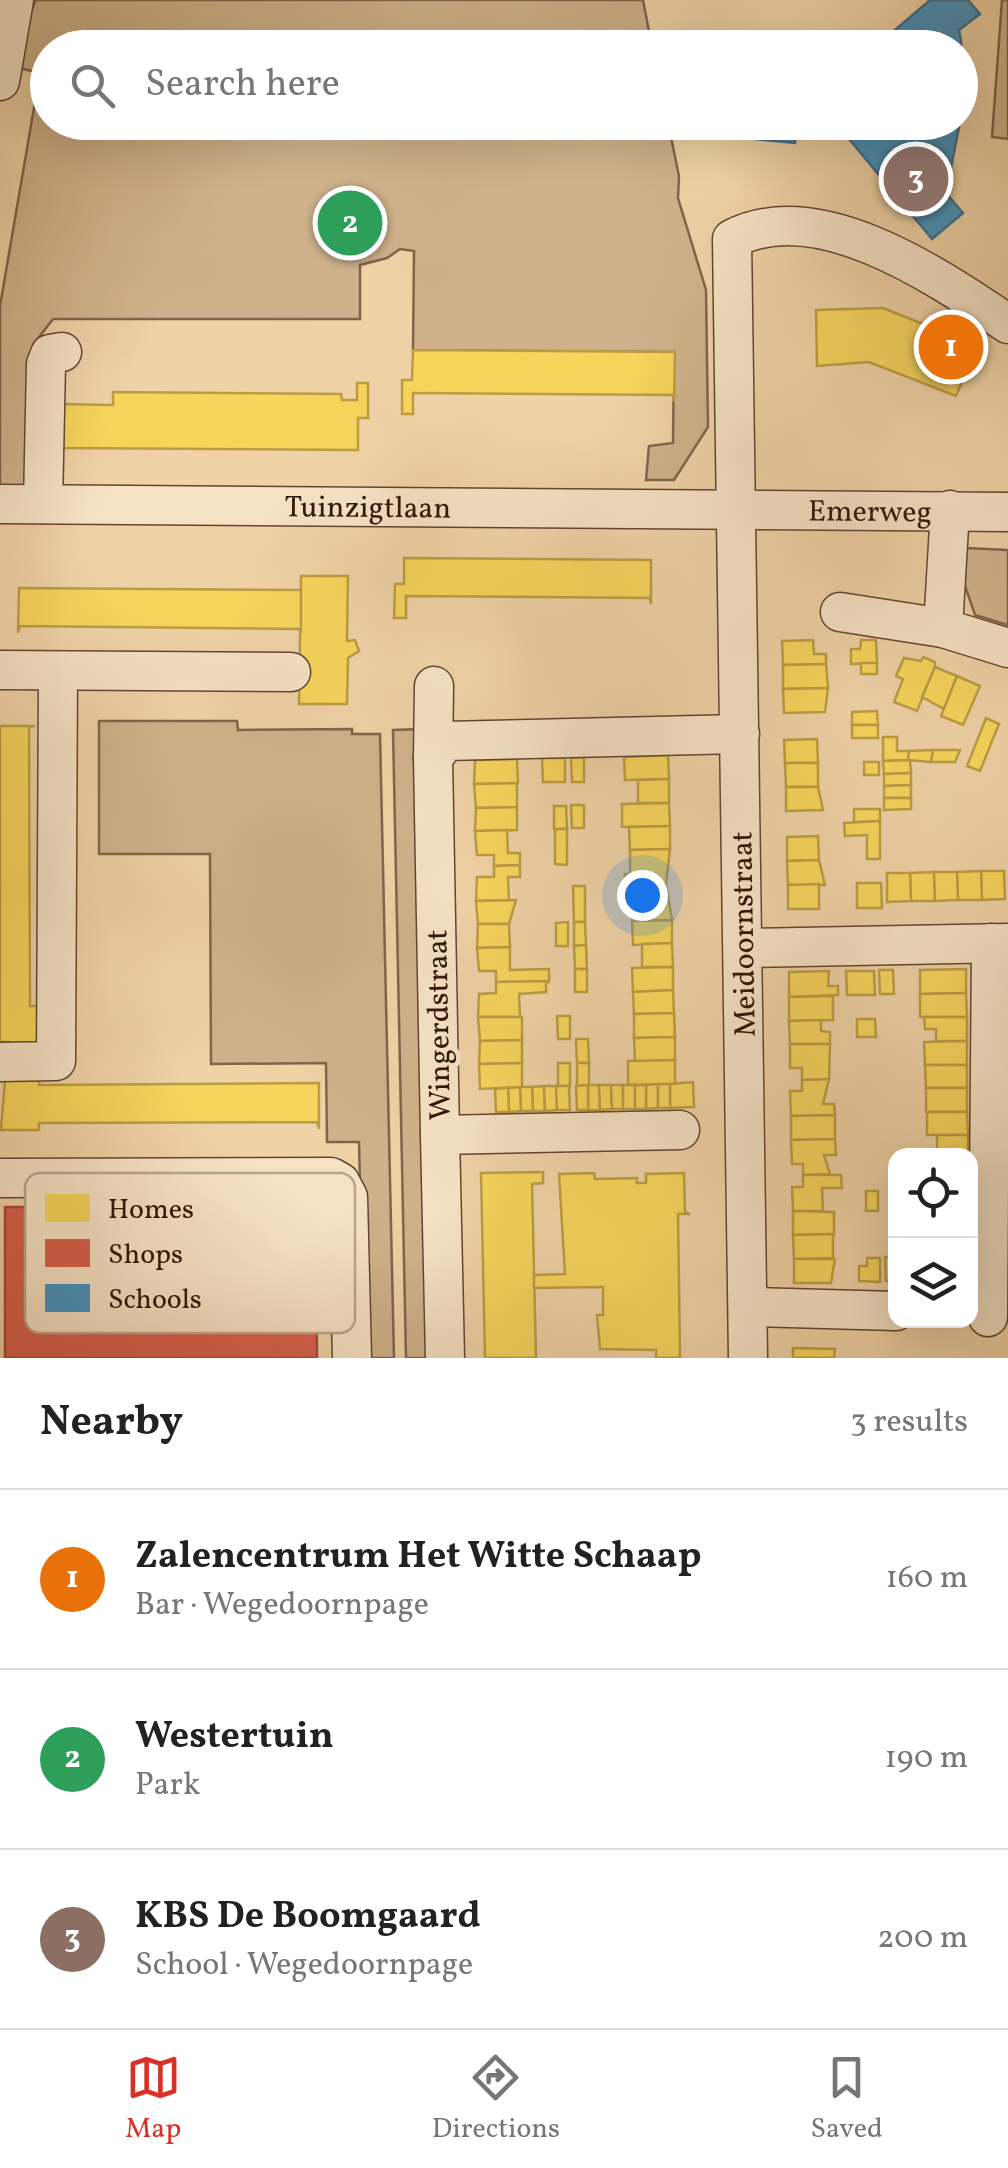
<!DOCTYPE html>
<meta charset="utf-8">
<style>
:root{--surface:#fff;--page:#f6f6f6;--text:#222;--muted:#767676;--line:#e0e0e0;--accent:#d93025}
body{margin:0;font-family:Vollkorn,serif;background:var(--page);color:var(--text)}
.controls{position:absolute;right:30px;bottom:30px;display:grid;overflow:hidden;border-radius:20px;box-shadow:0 10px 40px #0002}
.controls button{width:90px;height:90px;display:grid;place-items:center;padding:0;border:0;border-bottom:2px solid var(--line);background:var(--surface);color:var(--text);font:50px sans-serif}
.you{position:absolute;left:642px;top:895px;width:35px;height:35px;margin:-25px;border:8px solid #fff;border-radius:50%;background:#1a73e8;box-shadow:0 0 0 15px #1a73e833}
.badge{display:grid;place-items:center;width:65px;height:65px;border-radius:50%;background:var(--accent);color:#fff;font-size:32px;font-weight:700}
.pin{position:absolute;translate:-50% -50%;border:5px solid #fff;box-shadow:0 2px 10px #0006}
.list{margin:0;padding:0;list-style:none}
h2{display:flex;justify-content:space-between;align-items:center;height:130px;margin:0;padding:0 40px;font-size:42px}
h2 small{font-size:32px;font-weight:400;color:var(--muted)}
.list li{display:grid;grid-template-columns:65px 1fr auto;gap:30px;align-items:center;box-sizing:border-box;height:180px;padding:0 40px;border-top:2px solid var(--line)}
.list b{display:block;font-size:38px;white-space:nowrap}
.list p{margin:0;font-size:32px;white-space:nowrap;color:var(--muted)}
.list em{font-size:32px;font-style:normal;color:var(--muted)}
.icon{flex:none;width:55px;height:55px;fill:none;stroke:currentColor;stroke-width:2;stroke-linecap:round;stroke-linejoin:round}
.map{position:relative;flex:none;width:1008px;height:1358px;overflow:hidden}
.search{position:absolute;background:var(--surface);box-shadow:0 10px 40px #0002;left:30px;right:30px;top:30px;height:110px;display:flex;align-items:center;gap:25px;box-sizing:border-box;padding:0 35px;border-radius:55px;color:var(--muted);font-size:38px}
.sheet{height:670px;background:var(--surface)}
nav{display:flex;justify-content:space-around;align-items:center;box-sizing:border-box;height:140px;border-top:2px solid var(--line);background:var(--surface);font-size:28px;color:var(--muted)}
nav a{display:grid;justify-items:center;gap:5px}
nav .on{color:var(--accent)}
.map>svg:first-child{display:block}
.green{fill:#cfb28b;stroke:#81644a;stroke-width:2.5}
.homes{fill:#f6d55c;stroke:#bc9c43;stroke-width:2.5}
.shops{fill:#d6604d;stroke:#a54a39;stroke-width:2.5}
.schools{fill:#4393c3;stroke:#3e6e8c;stroke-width:2.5}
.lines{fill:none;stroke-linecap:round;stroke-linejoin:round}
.minor-casing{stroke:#624531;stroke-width:41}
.minor{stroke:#f5e2c5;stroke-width:38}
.labels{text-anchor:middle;stroke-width:10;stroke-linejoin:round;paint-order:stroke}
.street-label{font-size:30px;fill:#33160a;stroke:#f5e2c5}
.key{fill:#f5e2c5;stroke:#bba58d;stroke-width:2.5}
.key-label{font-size:28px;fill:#33160a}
</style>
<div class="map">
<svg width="1008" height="1358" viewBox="0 0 1008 1358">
<rect width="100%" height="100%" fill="#efd2a6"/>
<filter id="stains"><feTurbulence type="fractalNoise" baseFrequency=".002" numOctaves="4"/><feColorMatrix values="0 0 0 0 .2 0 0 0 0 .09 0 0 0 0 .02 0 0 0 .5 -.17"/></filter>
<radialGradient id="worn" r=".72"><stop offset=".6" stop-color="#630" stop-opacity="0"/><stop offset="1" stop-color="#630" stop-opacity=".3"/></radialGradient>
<g class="green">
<polygon points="36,0 643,0 652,47 48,48 48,122 668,123 679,176 678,198 706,290 708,427 674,480 646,480 649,446 673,443 674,352 413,350 414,251 400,249 387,258 360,265 360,319 53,319 36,341 29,487 0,487 0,306 40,73 15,67 20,34"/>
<polygon points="1002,0 1008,0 1008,139 992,137"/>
<polygon points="966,548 1008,550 1008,625 975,615 963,580"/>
<polygon points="99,721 237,721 238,730 352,729 352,734 380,734 394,1358 364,1358 359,1142 327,1142 326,1063 211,1064 210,854 99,854"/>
<polygon points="421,729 435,1358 406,1358 393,730"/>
</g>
<g class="homes">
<polygon points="883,308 945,333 960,327 981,335 956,396 869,362 817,366 816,310"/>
<polygon points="413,350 675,352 674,402 673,395 413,393 413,414 402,414 402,380 412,380"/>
<polygon points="357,383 368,383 368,418 358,418 358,450 61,448 62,404 113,405 113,392 341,394 342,400 357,400"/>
<polygon points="404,558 651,560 651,604 650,598 406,596 406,618 394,618 395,584 404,584"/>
<polygon points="301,576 348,576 347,641 355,640 359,651 348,658 347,704 299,704"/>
<polygon points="19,588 301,590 301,633 299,629 20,626 18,633"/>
<polygon points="813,640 814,654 826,654 826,664 783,665 782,641"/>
<polygon points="861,640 876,640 877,663 851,664 851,649 860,649"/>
<polygon points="923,657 935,662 935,667 917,711 894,702 903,679 896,676 904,658 921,661"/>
<rect x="861" y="663" width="16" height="11"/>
<polygon points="826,664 828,688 783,689 783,665"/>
<polygon points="935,667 957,676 944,709 922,697"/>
<polygon points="957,676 980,686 963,725 941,716"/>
<polygon points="828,688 825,712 784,713 783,689"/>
<polygon points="877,711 878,725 852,725 852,712"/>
<polygon points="986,718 999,724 980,771 967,766"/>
<rect x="852" y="725" width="26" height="13"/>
<polygon points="0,726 35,726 29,727 30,1006 53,1006 54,1046 9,1046 9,1042 0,1042"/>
<polygon points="883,737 897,737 897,751 909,751 908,760 883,761"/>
<polygon points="817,739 818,763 785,763 784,740"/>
<polygon points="933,750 960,750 955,762 931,762"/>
<polygon points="933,750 931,762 908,760 909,751"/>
<polygon points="668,755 669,779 625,780 624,757"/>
<polygon points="584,757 584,782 572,782 571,758"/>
<polygon points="542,758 565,758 565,782 543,782"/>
<polygon points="517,759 518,783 474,784 475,760"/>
<polygon points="910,760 911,773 884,774 883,761"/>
<rect x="864" y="762" width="15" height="13"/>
<polygon points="785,763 818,763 818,787 786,787"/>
<polygon points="911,773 911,785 884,786 884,774"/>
<polygon points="669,779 669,803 638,803 638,780"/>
<polygon points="517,783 517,807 476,808 474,784"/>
<polygon points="911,785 911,798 884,798 884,786"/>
<polygon points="786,787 818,787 823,810 786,811"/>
<polygon points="884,798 911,798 911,809 884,810"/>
<polygon points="669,803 670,826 622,827 622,804"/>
<polygon points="571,805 584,805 584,828 572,828"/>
<polygon points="554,806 566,806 567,829 554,829"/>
<polygon points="517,807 517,830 475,831 476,808"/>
<polygon points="854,809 880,809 880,821 854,822"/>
<polygon points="880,821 880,859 867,859 867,835 845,836 844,823"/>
<polygon points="670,826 670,849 630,850 629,827"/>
<polygon points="555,829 567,829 567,865 555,864"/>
<polygon points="507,830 508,853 520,853 520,865 494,866 494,855 477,855 475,831"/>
<polygon points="818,836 819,860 787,861 787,837"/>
<polygon points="670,849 666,884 625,887 625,874 630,874 630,850"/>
<polygon points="819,860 825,885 788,885 787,861"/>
<polygon points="520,865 520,877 508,877 509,900 476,901 477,877 494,877 494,866"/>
<polygon points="981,871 1004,871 1005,899 982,900"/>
<polygon points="981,871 982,900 958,900 957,872"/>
<polygon points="934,872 935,901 911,901 910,873"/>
<polygon points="934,872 957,872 958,900 935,901"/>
<polygon points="887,873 910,873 911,901 887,902"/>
<polygon points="857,883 881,883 882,908 857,908"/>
<polygon points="666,884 672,920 632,921 632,906 641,906 640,898 633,898 632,885"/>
<polygon points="819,884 819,909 788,909 788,885"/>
<polygon points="573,886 585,886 585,922 574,922"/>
<polygon points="516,900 509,924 478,924 476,901"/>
<polygon points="672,920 672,943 633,945 632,921"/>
<polygon points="568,922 568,946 556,946 556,923"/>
<polygon points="574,922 585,922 586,945 574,946"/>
<polygon points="478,924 509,924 510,947 477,948"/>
<polygon points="672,943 673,967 642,967 642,944"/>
<polygon points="586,945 587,969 575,969 574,946"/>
<polygon points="510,947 510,970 549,969 549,982 496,982 496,971 479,971 477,948"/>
<polygon points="673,967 673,990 633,992 632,968"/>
<rect x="575" y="969" width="12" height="23"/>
<polygon points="966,969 966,993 920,994 920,970"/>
<polygon points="879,970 893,970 894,994 880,994"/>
<polygon points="829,971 828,986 838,986 838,995 789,997 789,972"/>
<polygon points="846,971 874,971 875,995 847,995"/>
<polygon points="496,982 546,981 546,992 519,994 520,1017 478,1017 479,994 496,993"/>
<polygon points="673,990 674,1013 634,1014 633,992"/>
<polygon points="966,993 967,1017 920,1017 920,994"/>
<polygon points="833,996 833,1020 789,1021 789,997"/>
<polygon points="674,1013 675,1037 634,1038 634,1014"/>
<polygon points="557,1016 570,1016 570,1039 558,1039"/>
<polygon points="478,1017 522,1017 522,1040 480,1041"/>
<polygon points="924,1017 967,1017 967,1041 936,1041 936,1029 925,1029"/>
<polygon points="857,1019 875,1019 876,1037 857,1037"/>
<polygon points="821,1020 821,1031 830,1032 830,1044 790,1044 789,1021"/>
<polygon points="675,1037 675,1060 635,1062 634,1038"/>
<polygon points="576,1039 588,1039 589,1063 577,1063"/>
<polygon points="522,1040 522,1063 479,1064 480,1041"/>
<polygon points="967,1041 967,1065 925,1065 924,1042"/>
<polygon points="790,1044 830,1044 829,1079 802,1080 802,1068 790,1068"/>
<polygon points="675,1060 675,1084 628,1085 628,1061"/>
<polygon points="522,1063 522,1087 480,1089 479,1064"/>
<rect x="558" y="1063" width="12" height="23"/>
<polygon points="577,1063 589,1063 589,1085 577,1086"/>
<polygon points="925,1065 967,1065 967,1088 926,1088"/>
<polygon points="829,1079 823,1104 834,1104 835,1115 791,1116 790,1091 802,1091 802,1080"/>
<polygon points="5,1080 39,1080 39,1085 319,1083 319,1129 317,1122 39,1123 39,1130 1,1130"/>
<polygon points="693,1082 694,1107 670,1108 670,1084"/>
<polygon points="658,1084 658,1108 646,1109 646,1085"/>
<rect x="658" y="1084" width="12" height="24"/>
<polygon points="588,1085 599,1085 600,1110 588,1110"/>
<polygon points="588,1085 588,1110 577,1110 576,1086"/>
<polygon points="599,1085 611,1085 612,1109 600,1110"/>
<polygon points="611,1085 623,1085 623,1109 612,1109"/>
<rect x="623" y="1085" width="12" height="24"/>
<rect x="635" y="1085" width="11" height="24"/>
<polygon points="544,1086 545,1111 533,1111 532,1087"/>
<polygon points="544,1086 556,1086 557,1110 545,1111"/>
<polygon points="556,1086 569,1086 570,1110 557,1110"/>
<polygon points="520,1087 532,1087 533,1111 521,1111"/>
<polygon points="520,1087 521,1111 509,1112 508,1088"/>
<polygon points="508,1088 509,1112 496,1112 495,1089"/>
<rect x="926" y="1088" width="41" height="24"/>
<polygon points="927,1112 967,1112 968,1135 927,1135"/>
<polygon points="835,1115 835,1139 791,1140 791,1116"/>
<rect x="937" y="1135" width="31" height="21"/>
<polygon points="835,1139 836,1155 824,1155 830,1174 803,1175 803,1164 792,1164 791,1140"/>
<polygon points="543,1172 543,1183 532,1184 536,1358 485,1358 481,1173"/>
<polygon points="594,1173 595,1179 637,1178 637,1183 646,1183 646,1174 684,1173 685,1212 690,1214 678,1214 680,1358 656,1358 656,1350 600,1349 597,1315 603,1315 603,1287 534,1288 534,1275 565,1274 559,1174"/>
<polygon points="803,1175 841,1175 842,1188 822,1188 823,1211 793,1211 792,1187 803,1187"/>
<rect x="866" y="1191" width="12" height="20"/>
<polygon points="793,1211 834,1212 834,1235 793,1235"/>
<polygon points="833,1234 833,1258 794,1259 793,1235"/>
<polygon points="885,1257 896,1258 896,1281 886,1281"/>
<polygon points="867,1258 880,1258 880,1282 859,1281 859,1266 867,1266"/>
<polygon points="794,1259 835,1259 831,1283 794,1283"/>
<polygon points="793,1348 835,1349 834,1358 793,1358"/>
</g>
<polygon class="shops" points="169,1188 262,1188 262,1205 316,1205 317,1358 5,1358 5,1207 28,1207 28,1201 57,1200 57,1207 96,1202 130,1206 127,1262 169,1262"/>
<g class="schools">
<polygon points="930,0 968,0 980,14 959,30 961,41 963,80 960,116 960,48 874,48"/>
<polygon points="756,122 797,122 795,143 755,139"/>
<polygon points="835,122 960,122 946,193 963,213 932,239"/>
</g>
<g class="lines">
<defs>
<g id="minor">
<polyline points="0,81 14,0"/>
<path id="s1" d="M 0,504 L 1008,512"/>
<polyline points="43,504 46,364 50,354 62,352"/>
<polyline points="840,612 943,628 1008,648"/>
<polyline points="943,628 950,510"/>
<polyline points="0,670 291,672"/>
<polyline points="433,758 434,686"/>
<polyline points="743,948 1008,943"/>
<polyline points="0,1062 56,1061 58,671"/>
<polyline points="680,1130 440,1135 433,758 446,741 740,734"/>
<polyline points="440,1135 445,1358"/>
<polyline points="0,1178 331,1177 340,1182 348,1197 352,1358"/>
<polyline points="749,1307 896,1311"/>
<polyline points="988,1317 991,943"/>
<path d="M 748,1358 L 732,239 C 818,194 938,277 1008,324"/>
</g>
</defs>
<use href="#minor" class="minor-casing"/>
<use href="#minor" class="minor"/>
</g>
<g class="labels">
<g class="street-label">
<text dy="10" stroke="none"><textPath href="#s1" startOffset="368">Tuinzigtlaan</textPath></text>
<text dy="10" stroke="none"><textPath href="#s1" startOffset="870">Emerweg</textPath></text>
<text transform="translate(743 934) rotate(-91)" y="10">Meidoornstraat</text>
<text transform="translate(438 1025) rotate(-91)" y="10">Wingerdstraat</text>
</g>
</g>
<rect x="25" y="1173" width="330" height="160" rx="15" class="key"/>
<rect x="45" y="1194" width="45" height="28" fill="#f6d55c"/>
<rect x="45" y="1239" width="45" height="28" fill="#d6604d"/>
<rect x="45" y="1284" width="45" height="28" fill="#4393c3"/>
<g class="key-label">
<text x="108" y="1218">Homes</text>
<text x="108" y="1263">Shops</text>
<text x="108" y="1308">Schools</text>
</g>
<rect width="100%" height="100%" filter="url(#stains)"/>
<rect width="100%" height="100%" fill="url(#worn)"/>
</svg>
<div class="controls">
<button><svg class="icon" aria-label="locate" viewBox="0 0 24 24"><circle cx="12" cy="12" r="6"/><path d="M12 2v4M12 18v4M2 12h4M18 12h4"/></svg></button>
<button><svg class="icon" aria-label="layers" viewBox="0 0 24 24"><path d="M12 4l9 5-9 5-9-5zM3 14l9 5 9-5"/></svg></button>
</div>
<div class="you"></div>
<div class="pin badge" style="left:951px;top:347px;background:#e8710a">1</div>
<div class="pin badge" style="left:350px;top:223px;background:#2e9e5b">2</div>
<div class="pin badge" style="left:916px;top:179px;background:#8d6e63">3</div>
<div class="search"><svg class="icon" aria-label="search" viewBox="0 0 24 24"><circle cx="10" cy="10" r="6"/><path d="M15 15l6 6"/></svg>Search here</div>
</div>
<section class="sheet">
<h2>Nearby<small>3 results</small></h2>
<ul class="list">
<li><span class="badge" style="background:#e8710a">1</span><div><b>Zalencentrum Het Witte Schaap</b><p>Bar · Wegedoornpage</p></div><em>160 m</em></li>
<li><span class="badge" style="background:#2e9e5b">2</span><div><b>Westertuin</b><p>Park</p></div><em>190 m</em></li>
<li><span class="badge" style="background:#8d6e63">3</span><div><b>KBS De Boomgaard</b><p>School · Wegedoornpage</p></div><em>200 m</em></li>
</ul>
</section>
<nav>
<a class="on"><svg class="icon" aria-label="map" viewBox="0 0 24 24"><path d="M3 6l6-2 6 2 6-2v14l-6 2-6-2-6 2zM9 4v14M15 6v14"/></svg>Map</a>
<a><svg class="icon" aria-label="directions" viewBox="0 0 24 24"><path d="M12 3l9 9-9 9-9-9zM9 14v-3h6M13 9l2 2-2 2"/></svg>Directions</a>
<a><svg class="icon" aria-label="saved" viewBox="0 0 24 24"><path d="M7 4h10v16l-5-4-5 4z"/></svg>Saved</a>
</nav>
